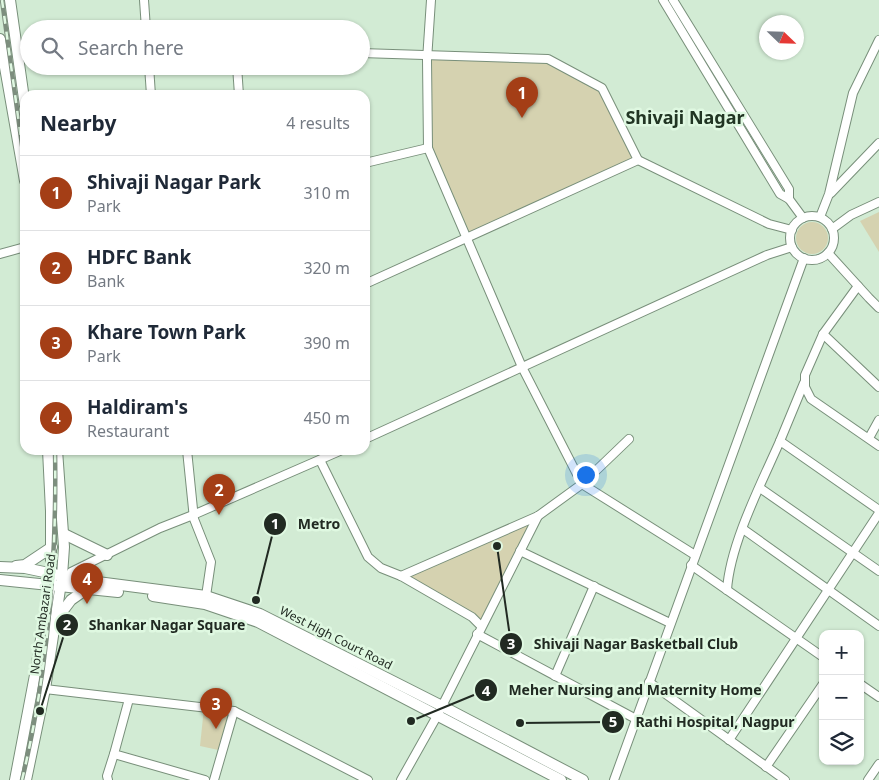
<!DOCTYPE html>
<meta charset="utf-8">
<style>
:root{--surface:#fff;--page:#f6f6f7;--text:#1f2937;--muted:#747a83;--line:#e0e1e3;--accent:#a43e16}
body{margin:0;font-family:"Noto Sans",sans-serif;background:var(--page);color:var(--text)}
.controls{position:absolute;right:15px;bottom:15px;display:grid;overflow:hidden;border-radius:10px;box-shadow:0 1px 4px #0004}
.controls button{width:45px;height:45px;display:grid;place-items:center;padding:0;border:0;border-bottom:1px solid var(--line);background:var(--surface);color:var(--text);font:25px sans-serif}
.compass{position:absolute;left:759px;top:15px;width:45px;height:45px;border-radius:50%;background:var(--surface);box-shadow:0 1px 4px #0004;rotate:113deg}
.you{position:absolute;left:585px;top:474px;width:18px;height:18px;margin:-12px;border:4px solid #fff;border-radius:50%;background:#1a73e8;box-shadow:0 0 0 8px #1a73e833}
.badge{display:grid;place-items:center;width:32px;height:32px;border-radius:50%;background:var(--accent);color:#fff;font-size:16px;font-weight:700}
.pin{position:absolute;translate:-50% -41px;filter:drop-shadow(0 1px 2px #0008)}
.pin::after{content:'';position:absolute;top:26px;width:18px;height:15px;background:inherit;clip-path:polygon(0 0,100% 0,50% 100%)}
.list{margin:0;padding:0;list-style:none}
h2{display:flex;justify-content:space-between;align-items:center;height:65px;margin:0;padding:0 20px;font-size:21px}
h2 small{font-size:16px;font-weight:400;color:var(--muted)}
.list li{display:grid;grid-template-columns:32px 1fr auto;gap:15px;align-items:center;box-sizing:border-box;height:75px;padding:0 20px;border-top:1px solid var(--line)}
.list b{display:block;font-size:19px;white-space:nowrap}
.list p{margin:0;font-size:16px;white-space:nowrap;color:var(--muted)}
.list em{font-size:16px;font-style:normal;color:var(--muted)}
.icon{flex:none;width:28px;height:28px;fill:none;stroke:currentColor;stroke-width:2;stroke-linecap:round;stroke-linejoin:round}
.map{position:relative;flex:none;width:879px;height:780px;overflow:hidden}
.search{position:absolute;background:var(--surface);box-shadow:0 1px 4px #0004;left:20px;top:20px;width:350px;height:55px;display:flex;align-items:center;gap:12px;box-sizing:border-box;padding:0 18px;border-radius:28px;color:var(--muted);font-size:19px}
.panel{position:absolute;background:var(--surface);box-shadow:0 1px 4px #0004;left:20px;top:90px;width:350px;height:365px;border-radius:15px}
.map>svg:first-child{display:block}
.green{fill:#d5d2b0}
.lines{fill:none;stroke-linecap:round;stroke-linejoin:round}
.minor-casing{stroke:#788f7a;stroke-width:10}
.major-casing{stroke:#788f7a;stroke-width:12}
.minor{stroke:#fff;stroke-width:8}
.major{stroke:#fff;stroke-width:10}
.rail-casing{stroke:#7d8e7e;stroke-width:4.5}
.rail{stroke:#dff8e1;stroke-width:2.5;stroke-dasharray:8;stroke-linecap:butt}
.labels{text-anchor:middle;stroke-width:5;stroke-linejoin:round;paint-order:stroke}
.street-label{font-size:12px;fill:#212a22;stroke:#dff8e1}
.district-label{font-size:18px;font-weight:bold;fill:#213523;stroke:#dff8e1}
.leader{fill:none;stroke:#212a22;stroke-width:2}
.callout-dot{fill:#212a22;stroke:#dff8e1;stroke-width:2}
.mark-label{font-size:15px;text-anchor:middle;font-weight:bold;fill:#fff}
.callout-label{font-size:14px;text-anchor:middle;font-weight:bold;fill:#212a22;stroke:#dff8e1;stroke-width:5;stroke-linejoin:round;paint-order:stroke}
</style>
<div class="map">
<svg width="879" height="780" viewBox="0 0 879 780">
<rect width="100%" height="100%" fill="#d2ebd4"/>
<g class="green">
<polygon points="427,55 548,59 602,88 638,160 467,238 428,148"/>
<polygon points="879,212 879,252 860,221"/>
<circle cx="812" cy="238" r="16"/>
<polygon points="538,516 481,622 406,576"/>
<polygon points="204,708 234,711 223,751 200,746"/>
</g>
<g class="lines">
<defs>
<g id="minor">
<polyline points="144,0 146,29"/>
<polyline points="431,0 427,60 428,148 522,367 582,484 695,555"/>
<polyline points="663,0 780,194 789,199 803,218"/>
<polyline points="673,0 789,189 789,199"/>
<polyline points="361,53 548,59 602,88 638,160 769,224 792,230"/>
<polyline points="149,66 151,95"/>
<polyline points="237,66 239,95"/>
<polyline points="365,163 428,148"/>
<polyline points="831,193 879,143"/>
<circle cx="812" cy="238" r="22"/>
<polyline points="820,217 829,194 853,93 879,40"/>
<polyline points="832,229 851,215 879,202"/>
<polyline points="828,253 869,298 879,308"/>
<polyline points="0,254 25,247"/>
<polyline points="365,284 638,160"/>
<polyline points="858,286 823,334 805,375 805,387 811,399 879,446"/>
<polyline points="823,334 879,387"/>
<polyline points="869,438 879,420"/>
<polyline points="365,439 767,255 792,247"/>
<polyline points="780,441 804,383"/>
<polyline points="187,450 194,519 211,562 206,596"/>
<polyline points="320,460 368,557 381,568 401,576 472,617 481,626"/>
<polyline points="760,488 879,571"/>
<polyline points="743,529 879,626"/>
<polyline points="520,551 670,623"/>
<polyline points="691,565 823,657"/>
<polyline points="401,576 538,516 582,484 629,439"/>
<polyline points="68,582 71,572 160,528 193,515 342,450"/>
<path d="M 727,590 C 730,544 761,484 780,441 L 879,510"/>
<polyline points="477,634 636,719"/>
<polyline points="555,676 594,586"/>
<polyline points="649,682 785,780"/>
<polyline points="860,684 879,697"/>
<polyline points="45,689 234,711 368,780"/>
<polyline points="129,699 114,754 205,780"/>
<polyline points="729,740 879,513"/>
<polyline points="766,767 823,684"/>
<polyline points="108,780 107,776 114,754"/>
<polyline points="214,780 234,711"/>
<polyline points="401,780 437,716 538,516"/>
<polyline points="614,780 804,258"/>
<polyline points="868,780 879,764"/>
</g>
<g id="major">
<polyline points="10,0 25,106"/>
<polyline points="0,39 25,181"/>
<polyline points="64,534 107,555"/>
<polyline points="16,566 25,565 52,547"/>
<polyline points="0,567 25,568 82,580 206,596 260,614 442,706 583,780"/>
<polyline points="0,580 118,592"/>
<polyline points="153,596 205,604 258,622 561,780"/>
<polyline points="56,620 71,600 88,588"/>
<polyline points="15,780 35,675 51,580 51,511 48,450"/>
<polyline points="26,780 45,689 62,576 64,547 57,450"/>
</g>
</defs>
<use href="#minor" class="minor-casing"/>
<use href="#major" class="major-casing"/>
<use href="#minor" class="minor"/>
<use href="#major" class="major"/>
<defs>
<g id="rail">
<polyline points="2,0 25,167"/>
<path d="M 22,780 C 48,671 57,561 55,450"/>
</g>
</defs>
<use href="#rail" class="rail-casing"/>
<use href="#rail" class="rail"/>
</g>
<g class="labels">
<g class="street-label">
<text transform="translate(43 614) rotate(-82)" y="4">North Ambazari Road</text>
<text transform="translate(336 638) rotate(27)" y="4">West High Court Road</text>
</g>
<g class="district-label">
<text x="685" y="124">Shivaji Nagar</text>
</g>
</g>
<path class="leader" d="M256 600L275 524M40 711L67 625M497 546L511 644M411 721L486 690M520 723L613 722"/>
<g class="callout-dot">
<circle cx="256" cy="600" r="5"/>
<circle cx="40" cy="711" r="5"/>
<circle cx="497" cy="546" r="5"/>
<circle cx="411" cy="721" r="5"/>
<circle cx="520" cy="723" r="5"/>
<circle cx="275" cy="524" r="12"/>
<circle cx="67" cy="625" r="12"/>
<circle cx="511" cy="644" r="12"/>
<circle cx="486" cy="690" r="12"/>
<circle cx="613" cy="722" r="12"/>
</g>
<g class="mark-label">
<text x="275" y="529">1</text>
<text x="67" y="630">2</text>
<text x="511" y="649">3</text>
<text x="486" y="696">4</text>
<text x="613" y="727">5</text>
</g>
<g class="callout-label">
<text x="319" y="529">Metro</text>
<text x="167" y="630">Shankar Nagar Square</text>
<text x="636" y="649">Shivaji Nagar Basketball Club</text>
<text x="635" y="695">Meher Nursing and Maternity Home</text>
<text x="715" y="727">Rathi Hospital, Nagpur</text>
</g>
</svg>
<div class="controls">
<button>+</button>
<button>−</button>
<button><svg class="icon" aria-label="layers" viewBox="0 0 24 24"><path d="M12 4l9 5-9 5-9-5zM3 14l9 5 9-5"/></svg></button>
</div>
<svg class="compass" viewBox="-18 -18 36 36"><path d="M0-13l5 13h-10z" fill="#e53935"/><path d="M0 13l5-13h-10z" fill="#747a83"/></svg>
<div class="you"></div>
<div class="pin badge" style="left:522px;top:118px">1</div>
<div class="pin badge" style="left:219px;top:515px">2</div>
<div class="pin badge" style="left:216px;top:729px">3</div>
<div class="pin badge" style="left:87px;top:604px">4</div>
<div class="search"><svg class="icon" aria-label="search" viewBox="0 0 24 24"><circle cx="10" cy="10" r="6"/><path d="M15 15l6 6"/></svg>Search here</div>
<section class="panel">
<h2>Nearby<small>4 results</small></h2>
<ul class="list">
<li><span class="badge">1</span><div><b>Shivaji Nagar Park</b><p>Park</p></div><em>310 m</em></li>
<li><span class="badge">2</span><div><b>HDFC Bank</b><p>Bank</p></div><em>320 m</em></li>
<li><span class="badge">3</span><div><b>Khare Town Park</b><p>Park</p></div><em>390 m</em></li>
<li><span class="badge">4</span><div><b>Haldiram's</b><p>Restaurant</p></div><em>450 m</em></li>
</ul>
</section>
</div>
